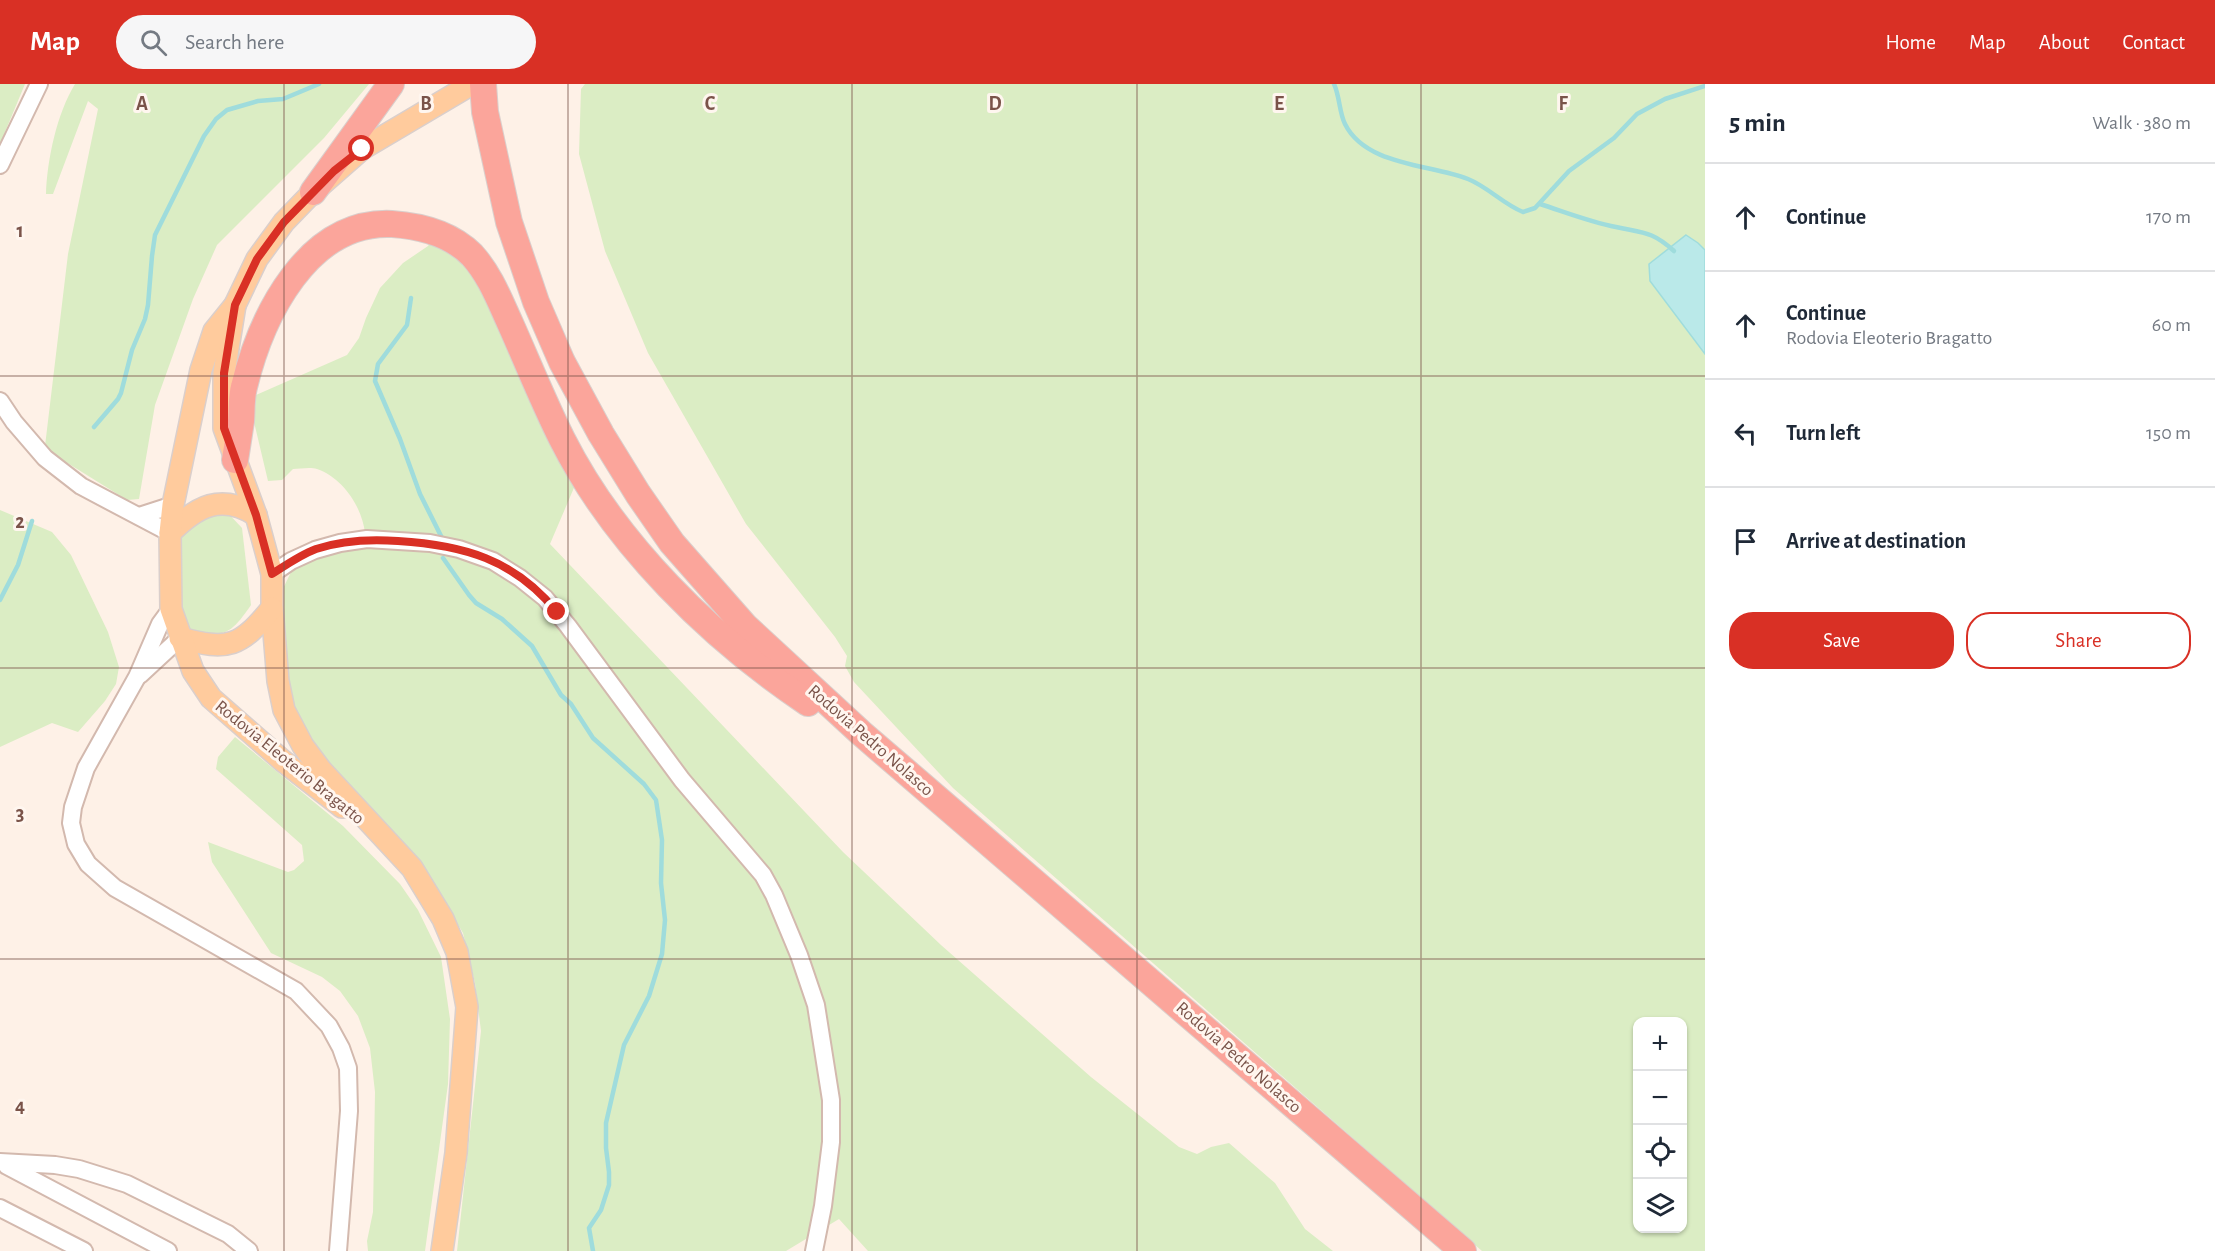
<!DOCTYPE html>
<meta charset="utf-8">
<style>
:root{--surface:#fff;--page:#f6f6f7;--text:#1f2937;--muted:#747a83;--line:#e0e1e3;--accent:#d93025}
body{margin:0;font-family:"Alegreya Sans",sans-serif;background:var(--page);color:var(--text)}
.controls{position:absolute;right:18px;bottom:18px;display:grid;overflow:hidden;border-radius:12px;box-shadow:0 2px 4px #0004}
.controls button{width:54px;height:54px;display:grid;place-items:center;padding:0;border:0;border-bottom:2px solid var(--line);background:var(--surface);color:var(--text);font:30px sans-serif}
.stop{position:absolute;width:18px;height:18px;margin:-14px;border:4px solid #d93025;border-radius:50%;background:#fff}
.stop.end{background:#d93025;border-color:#fff;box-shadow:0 2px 6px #0008}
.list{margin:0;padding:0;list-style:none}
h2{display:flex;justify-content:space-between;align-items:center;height:78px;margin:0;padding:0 24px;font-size:26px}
h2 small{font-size:20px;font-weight:400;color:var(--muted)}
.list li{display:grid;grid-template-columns:39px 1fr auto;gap:18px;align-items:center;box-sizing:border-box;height:108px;padding:0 24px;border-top:2px solid var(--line)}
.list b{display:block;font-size:22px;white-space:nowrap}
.list p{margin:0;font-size:20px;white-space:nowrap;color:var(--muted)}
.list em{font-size:20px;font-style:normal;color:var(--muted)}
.actions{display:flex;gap:12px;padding:18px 24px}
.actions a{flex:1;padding:14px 0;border:2px solid var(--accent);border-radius:24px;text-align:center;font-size:21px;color:var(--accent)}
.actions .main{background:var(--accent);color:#fff}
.icon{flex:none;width:33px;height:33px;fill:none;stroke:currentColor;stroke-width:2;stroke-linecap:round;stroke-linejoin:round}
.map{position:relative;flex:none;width:1705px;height:1167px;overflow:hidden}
header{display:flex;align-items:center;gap:36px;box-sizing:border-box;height:84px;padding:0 30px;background:var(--accent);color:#fff}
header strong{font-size:28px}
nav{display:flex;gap:33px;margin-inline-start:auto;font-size:21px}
.search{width:420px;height:54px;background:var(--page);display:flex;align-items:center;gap:15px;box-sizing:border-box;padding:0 21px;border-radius:33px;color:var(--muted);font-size:22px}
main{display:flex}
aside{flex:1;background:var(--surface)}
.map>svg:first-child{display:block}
.green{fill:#dbedc4;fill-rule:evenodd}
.water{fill:#bae9e9;stroke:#9fdcdc;stroke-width:1.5}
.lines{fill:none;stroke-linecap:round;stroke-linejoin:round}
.stream{stroke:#9fdcdc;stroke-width:4.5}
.minor-casing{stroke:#d3b9ae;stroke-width:20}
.major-casing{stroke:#dacfcc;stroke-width:24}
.highway-casing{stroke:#dacfcc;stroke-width:28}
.minor{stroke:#fff;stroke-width:16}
.major{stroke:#ffcb9d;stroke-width:21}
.highway{stroke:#fba59b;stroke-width:26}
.route{stroke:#d93025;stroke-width:8}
.grid{fill:none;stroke:#7a5349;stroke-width:1.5;stroke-opacity:0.55}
.labels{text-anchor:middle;stroke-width:6;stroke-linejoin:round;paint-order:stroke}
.street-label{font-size:18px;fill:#7a5349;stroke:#fff6ef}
.grid-label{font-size:20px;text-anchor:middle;font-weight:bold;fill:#7a5349;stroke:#fff6ef;stroke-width:6;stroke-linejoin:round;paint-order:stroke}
</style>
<header>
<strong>Map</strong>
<div class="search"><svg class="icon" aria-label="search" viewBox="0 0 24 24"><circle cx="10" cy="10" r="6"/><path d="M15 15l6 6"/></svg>Search here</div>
<nav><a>Home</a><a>Map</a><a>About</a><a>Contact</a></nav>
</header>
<main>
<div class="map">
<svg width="1705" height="1167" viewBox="0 0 1705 1167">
<rect width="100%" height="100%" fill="#fef1e7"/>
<g class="green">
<polygon points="0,0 25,0 0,60"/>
<path d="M 75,0 L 369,0 L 324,54 L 217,161 L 193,215 L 155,321 L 139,415 L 127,416 L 61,375 L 45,362 L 68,170 L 98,25 L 88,17 L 53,110 L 46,110 C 47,76 57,29 75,0 Z"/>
<path d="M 585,0 L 1705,0 L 1705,166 L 1698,159 L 1686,151 L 1649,180 L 1650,197 L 1705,270 L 1705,1167 L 1482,1167 L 953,704 L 854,598 L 845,582 L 847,572 L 835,553 L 746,440 L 648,269 L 605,167 L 579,70 L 581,5 ZM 1638,938 L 1682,938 L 1682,1144 L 1638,1144 Z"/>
<path d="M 438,147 L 488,197 L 579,392 L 550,460 L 843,768 L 941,861 L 1091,993 L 1179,1063 L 1197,1070 L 1211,1063 L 1229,1059 L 1275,1099 L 1305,1145 L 1333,1167 L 868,1167 L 839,1135 L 786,1167 L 457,1167 L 481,947 L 475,899 L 463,849 L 432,798 L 397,753 L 334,700 L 302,662 L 274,523 L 292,486 L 365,449 C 362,423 343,394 317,385 C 310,383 300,385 293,385 L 282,396 L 268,397 L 254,338 L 256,311 L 347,271 L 359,254 L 366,234 L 380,204 L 403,179 L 428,162 Z"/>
<path d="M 224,425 L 242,444 L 251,521 C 232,548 228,552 195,550 L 174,530 L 177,438 Z"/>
<polygon points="0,426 52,448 71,471 108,548 119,583 116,600 105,617 78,648 52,639 0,663"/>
<polygon points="235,653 343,742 400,800 418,826 441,873 450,935 448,1000 425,1167 368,1167 367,1157 373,1128 375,1008 370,964 358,932 340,907 322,893 271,869 212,778 208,758 288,788 294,786 304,777 302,761 216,685 218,673"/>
</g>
<polygon class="water" points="1686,151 1698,159 1705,166 1705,270 1650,197 1649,180"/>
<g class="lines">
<g class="stream">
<path d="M 1334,0 C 1340,13 1339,28 1345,40 C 1366,82 1430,80 1468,95 C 1488,103 1503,120 1523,128 L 1535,124 L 1569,87 L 1614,54 L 1637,30 L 1665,15 L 1705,2"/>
<path d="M 1540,120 C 1565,128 1590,138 1616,143 C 1643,149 1652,147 1674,167"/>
<polyline points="411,214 407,241 378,280 375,297 400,355 420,410 442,454"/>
<polyline points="94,343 118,315 121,309 132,266 145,235 148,221 152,172 155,151 204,52 216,35 227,26 258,17 283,15 319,0"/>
<polyline points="443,474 469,511 476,519 502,535 532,562 561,611 571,620 593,654 644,700 656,716 662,756 661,799 665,836 662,870 649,912 624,961 606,1039 606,1064 609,1088 609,1101 601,1126 589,1144 593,1167"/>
<polyline points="0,516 18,481 32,437"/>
</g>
<defs>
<g id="minor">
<polyline points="0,81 39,0"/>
<polyline points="0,317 14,338 45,374 81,402 170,449"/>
<polyline points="139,432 173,421"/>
<polyline points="272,490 291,477 315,466 340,459 367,455 430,459 459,465 493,477 520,494 545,514 568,542 682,696 763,791 774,811 799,871 816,921 831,1016 831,1058 823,1122 814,1167"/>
<polyline points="171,525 160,540 137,593 86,684 73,723 71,739 76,760 88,780 115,804 296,907 329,942 341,964 348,984 349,1027 338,1167"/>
<polyline points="140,591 180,554"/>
<polyline points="0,1078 55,1081 79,1085 127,1100 228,1150 249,1167"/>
<polyline points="7,1082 168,1167"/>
<polyline points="0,1124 84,1167"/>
</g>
<g id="major">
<polyline points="235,221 224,289 224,344 256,431 272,490 272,524 278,597 284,626 303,662 321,686 412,784 443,835 457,868 467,923 456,1069 442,1167"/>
<path d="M 170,449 C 197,422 221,409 256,431"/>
<path d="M 180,554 C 229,567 240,563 272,524"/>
<polyline points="342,723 283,677 211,614 193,587 171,525 170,449 173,421 201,286 214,247 235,221 257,175 284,138 313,108 362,65 472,0"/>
</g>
<g id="highway">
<polyline points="483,0 485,28 509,138 536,218 562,278 601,350 638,410 672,459 745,542 861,649 1463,1167"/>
<polyline points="313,108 391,0"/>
<path d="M 235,376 C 237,363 239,350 241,337 C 242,326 241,314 244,303 C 261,233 307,136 392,140 C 421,142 451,150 472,171 C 490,191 499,215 510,239 C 527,277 543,317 562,355 C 615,460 711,554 808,619"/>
</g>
</defs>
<use href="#minor" class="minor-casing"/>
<use href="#major" class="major-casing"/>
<use href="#highway" class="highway-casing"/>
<use href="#minor" class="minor"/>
<use href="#major" class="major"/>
<use href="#highway" class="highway"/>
</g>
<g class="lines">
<path class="route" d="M 362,65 L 334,87 L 284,138 L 257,175 L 235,221 L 224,289 L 224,344 L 256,431 L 272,490 C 286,481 300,471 316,465 C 343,456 370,455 398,457 C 463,461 514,475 557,528"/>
</g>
<path class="grid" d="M 284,0 L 284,1167M 568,0 L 568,1167M 852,0 L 852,1167M 1137,0 L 1137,1167M 1421,0 L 1421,1167M 0,292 L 1705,292M 0,584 L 1705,584M 0,875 L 1705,875"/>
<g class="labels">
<g class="street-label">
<text transform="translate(871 656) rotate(41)" y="6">Rodovia Pedro Nolasco</text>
<text transform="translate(290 678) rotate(39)" y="6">Rodovia Eleoterio Bragatto</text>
<text transform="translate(1239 973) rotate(41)" y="6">Rodovia Pedro Nolasco</text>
</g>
</g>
<g class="grid-label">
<text x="142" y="26">A</text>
<text x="426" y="26">B</text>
<text x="710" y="26">C</text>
<text x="995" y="26">D</text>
<text x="1279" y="26">E</text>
<text x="1563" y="26">F</text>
<text x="20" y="153">1</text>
<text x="20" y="444">2</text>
<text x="20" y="736">3</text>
<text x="20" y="1028">4</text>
</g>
</svg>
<div class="controls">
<button>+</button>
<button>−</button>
<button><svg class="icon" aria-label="locate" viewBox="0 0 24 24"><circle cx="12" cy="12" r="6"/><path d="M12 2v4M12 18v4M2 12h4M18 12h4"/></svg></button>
<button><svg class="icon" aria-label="layers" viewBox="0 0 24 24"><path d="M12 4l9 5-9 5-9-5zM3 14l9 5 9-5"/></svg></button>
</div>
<div class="stop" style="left:362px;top:65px"></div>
<div class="stop end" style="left:557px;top:528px"></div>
</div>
<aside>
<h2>5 min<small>Walk · 380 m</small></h2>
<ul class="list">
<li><svg class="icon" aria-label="ahead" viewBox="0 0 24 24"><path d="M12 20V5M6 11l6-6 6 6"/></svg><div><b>Continue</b></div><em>170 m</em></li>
<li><svg class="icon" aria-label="ahead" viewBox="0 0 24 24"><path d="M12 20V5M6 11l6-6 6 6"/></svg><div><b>Continue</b><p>Rodovia Eleoterio Bragatto</p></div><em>60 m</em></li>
<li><svg class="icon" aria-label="left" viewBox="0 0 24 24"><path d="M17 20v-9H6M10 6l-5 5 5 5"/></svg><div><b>Turn left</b></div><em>150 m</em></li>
<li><svg class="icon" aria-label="arrive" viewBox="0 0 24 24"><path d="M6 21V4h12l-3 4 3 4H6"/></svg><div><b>Arrive at destination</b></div></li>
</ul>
<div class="actions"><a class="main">Save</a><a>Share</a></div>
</aside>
</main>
